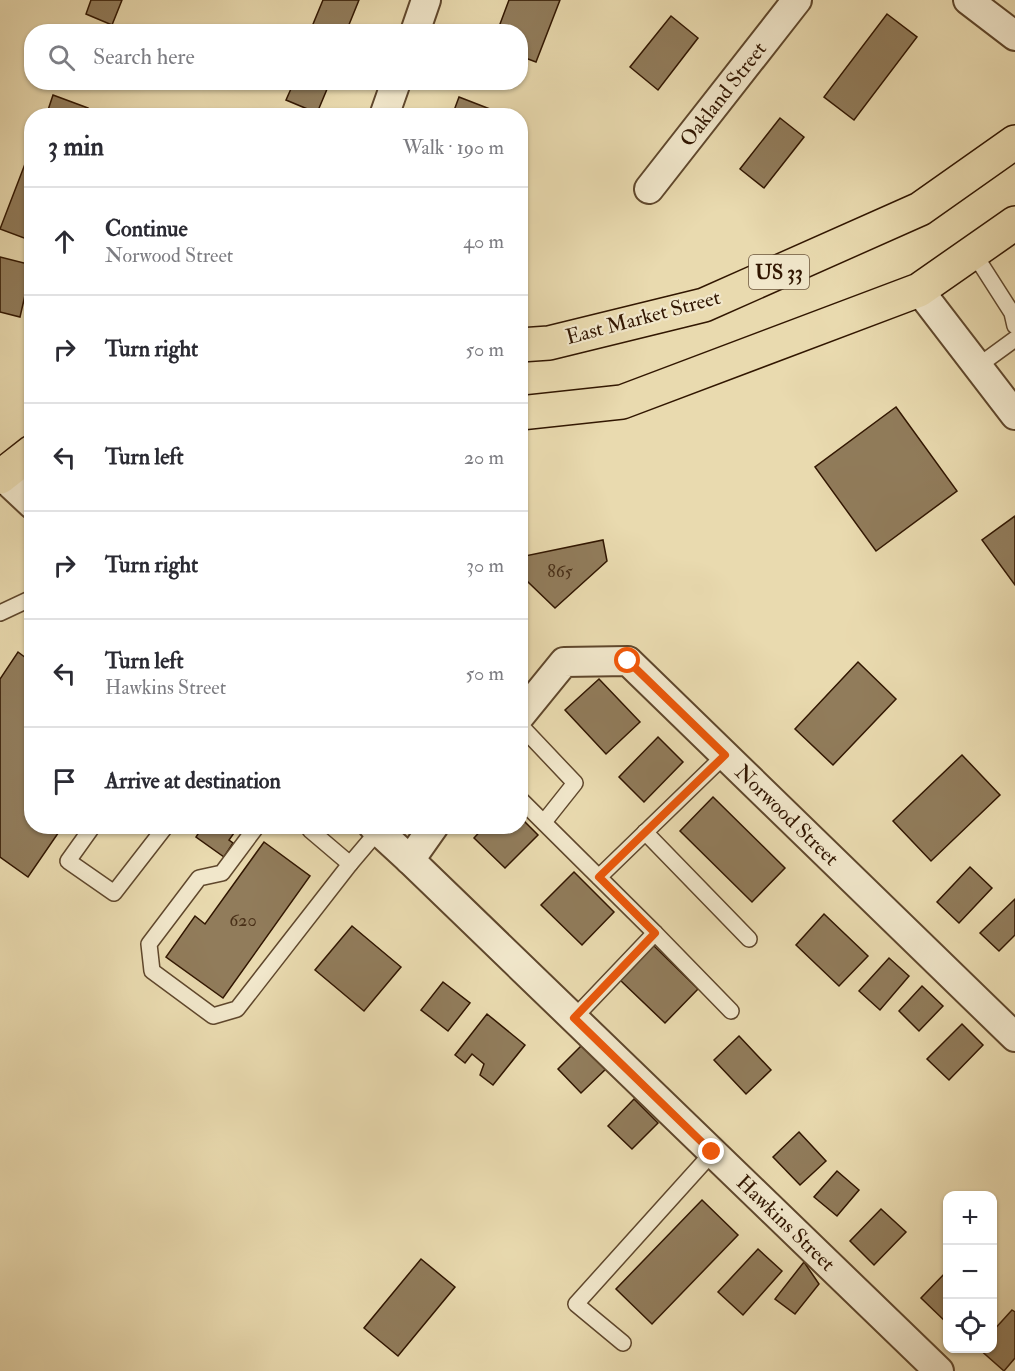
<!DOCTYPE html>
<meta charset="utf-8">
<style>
:root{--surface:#fff;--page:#f2f2f3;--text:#2b2b33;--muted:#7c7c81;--line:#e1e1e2}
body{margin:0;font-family:"IM FELL Double Pica",serif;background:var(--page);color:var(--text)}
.controls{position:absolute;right:18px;bottom:18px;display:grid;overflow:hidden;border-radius:12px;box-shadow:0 2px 4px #0004}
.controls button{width:54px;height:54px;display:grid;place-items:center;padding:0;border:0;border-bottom:2px solid var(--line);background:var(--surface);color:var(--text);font:30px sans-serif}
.stop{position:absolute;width:18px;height:18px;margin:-14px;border:4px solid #ea580c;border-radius:50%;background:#fff}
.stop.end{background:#ea580c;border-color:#fff;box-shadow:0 2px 6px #0008}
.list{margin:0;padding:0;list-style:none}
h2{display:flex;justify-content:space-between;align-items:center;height:78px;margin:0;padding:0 24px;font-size:26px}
h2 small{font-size:20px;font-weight:400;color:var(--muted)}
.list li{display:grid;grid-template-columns:39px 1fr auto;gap:18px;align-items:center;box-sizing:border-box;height:108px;padding:0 24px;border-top:2px solid var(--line)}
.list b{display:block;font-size:22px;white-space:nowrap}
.list p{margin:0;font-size:20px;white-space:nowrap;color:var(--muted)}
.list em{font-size:20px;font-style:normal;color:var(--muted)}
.icon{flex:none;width:33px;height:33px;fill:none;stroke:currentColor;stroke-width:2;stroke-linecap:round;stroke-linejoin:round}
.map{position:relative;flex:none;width:1015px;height:1371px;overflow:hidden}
.search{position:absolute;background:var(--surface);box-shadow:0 2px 4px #0004;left:24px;top:24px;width:504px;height:66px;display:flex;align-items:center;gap:15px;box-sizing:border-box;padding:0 21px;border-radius:24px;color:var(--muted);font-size:22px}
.panel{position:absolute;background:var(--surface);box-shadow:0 2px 4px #0004;left:24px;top:108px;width:504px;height:726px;border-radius:24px}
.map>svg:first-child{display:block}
.building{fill:#917c5b;stroke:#311601;stroke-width:1.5}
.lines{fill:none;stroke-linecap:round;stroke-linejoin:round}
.service-casing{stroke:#5f472c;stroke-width:18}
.minor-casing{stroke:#5f472c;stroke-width:32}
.primary-casing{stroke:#311601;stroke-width:36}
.service{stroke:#f1e7cb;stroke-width:15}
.minor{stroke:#f1e7cb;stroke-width:28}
.primary{stroke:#e9daaf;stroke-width:33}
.route{stroke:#ea580c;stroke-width:8}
.labels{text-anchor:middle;stroke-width:4.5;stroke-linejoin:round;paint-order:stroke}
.number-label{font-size:18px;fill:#493018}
.shield{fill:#f1e7cb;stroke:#6b553e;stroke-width:1.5}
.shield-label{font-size:20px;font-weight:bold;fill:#311601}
.street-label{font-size:21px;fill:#311601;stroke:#f1e7cb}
</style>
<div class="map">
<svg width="1015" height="1371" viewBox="0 0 1015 1371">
<rect width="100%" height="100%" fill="#e9daaf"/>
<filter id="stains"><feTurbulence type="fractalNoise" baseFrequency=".00333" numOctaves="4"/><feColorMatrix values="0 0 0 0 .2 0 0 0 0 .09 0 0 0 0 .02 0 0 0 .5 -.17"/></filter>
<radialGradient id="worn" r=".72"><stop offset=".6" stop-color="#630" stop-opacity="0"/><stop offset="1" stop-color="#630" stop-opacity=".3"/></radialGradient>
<g class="building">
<polygon points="91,0 122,0 112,25 86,14"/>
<polygon points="323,0 359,0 346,32 317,32 311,29"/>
<polygon points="509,0 560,0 536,62 520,56 520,32 497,32"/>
<polygon points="887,14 917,37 854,120 824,97"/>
<polygon points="671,16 698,38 658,90 630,67"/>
<polygon points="294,82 330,82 317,113 286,100"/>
<polygon points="53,95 88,108 85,116 46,116"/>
<polygon points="459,97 508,116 452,116"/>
<polygon points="780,118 804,137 764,188 740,169"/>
<polygon points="25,164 32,167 32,241 0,229"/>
<polygon points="0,257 32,265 20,317 0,312"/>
<polygon points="896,407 957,491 876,551 815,467"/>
<polygon points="1015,516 1015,585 982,540"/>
<polygon points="603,540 607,561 555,608 526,580 520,557"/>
<polygon points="18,652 30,661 32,658 32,826 63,826 28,877 0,857 0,679"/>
<polygon points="858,662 896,699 833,765 795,729"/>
<polygon points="599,679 640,722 606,754 565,710"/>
<polygon points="658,737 683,762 644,802 619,777"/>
<polygon points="962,755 1000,795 931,861 893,821"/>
<polygon points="713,797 785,868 752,902 680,831"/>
<polygon points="520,817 538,835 505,868 474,838 485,826 520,826"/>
<polygon points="203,826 239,826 229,840 233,843 224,857 196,837"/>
<polygon points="264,842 310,876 223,998 166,957 195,916 205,924"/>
<polygon points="970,867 992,888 959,923 937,902"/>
<polygon points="574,872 614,912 582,945 541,905"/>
<polygon points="1015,899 1015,935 999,951 980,933"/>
<polygon points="824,914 868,956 839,986 796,945"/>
<polygon points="352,926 401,967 364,1011 315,970"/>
<polygon points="653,945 698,989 665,1023 620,980"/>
<polygon points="889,958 909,976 880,1010 859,991"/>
<polygon points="443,982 470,1003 448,1031 421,1010"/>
<polygon points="922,986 943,1006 919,1031 899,1011"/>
<polygon points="487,1014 525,1045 493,1085 480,1075 484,1064 472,1054 465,1063 455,1055"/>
<polygon points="962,1024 983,1045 949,1080 927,1059"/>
<polygon points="739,1036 771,1070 746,1094 714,1060"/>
<polygon points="585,1042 609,1066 581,1093 558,1069"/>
<polygon points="634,1099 658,1123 632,1149 608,1126"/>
<polygon points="799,1132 826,1161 800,1185 773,1157"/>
<polygon points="837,1171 859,1190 837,1216 814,1197"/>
<polygon points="702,1200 738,1235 652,1324 616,1289"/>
<polygon points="881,1209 906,1232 874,1265 850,1241"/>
<polygon points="758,1249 782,1271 743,1315 718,1292"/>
<polygon points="421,1259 455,1287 398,1356 364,1328"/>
<polygon points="804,1262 819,1284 795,1314 775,1299"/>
<polygon points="948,1270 948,1324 921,1298"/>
<polygon points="1012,1310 1015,1312 1015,1358 1004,1371 978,1348 992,1348 992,1332"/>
</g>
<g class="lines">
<defs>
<g id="service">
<polyline points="973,252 1012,313 1015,326"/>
<polyline points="978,366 1015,339"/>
<polyline points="0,613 32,598"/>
<polyline points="520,725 575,783 544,822"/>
<polyline points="520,799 655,933"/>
<polyline points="93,826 68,861 114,893 166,826"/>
<polyline points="257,826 222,873 199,878 149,944 152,971 213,1016 237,1009 350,864 310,830 313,826"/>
<polyline points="645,832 749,939"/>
<polyline points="350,864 378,831"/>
<polyline points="599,877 725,755"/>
<polyline points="574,1018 655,933 731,1011"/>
<polyline points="623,1343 576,1304 713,1152"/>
</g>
<g id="minor">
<polyline points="968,0 1015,36"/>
<polyline points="415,32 426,0"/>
<polyline points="384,116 396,82"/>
<polyline points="649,189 797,0"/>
<polyline points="919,290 1015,415"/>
<polyline points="2,476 32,504"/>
<polyline points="520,716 564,662 628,661 1015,1037"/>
<polyline points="373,826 410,860 939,1371"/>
<polyline points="410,860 434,826"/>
</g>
<g id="primary">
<polyline points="520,345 549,343 704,305 920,209 1015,142"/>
<polyline points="520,413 622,402 919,290 1015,223"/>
<polyline points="0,477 32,452"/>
</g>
</defs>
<use href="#service" class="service-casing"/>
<use href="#minor" class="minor-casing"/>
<use href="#primary" class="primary-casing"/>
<use href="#service" class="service"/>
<use href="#minor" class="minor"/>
<use href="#primary" class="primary"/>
</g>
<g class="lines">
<polyline class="route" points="628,661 725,755 599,877 655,933 574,1018 712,1152"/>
</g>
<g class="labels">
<g class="number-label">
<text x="560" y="577">865</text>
<text x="243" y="926">620</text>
</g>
<rect class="shield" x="749" y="255" width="60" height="34" rx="4.5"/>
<g class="shield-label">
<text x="779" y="279">US 33</text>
</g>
<g class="street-label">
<text transform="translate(723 94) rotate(-52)" y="7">Oakland Street</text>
<text transform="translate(643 317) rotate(-15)" y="7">East Market Street</text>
<text transform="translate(787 815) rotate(44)" y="7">Norwood Street</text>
<text transform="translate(786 1223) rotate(44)" y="7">Hawkins Street</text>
</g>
</g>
<rect width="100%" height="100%" filter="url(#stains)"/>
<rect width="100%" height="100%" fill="url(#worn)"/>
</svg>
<div class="controls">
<button>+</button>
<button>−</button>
<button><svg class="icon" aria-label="locate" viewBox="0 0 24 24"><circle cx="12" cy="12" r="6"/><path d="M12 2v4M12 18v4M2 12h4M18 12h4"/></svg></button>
</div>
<div class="stop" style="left:628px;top:661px"></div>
<div class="stop end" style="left:712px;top:1152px"></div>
<div class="search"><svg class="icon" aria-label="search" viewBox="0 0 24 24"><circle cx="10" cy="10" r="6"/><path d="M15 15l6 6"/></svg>Search here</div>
<section class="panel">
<h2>3 min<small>Walk · 190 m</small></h2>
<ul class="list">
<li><svg class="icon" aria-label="ahead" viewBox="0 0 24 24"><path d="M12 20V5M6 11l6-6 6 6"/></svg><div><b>Continue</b><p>Norwood Street</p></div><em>40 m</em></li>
<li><svg class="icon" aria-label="right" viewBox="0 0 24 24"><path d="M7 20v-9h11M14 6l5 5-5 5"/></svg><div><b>Turn right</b></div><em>50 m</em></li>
<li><svg class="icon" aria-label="left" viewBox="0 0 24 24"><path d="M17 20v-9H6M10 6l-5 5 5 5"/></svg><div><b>Turn left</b></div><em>20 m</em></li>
<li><svg class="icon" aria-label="right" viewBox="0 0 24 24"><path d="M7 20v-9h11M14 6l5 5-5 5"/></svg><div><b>Turn right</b></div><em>30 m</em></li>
<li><svg class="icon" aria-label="left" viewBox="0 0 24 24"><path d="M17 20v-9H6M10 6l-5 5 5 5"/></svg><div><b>Turn left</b><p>Hawkins Street</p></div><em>50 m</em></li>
<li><svg class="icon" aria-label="arrive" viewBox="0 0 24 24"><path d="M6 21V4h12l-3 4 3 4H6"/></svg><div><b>Arrive at destination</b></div></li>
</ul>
</section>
</div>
